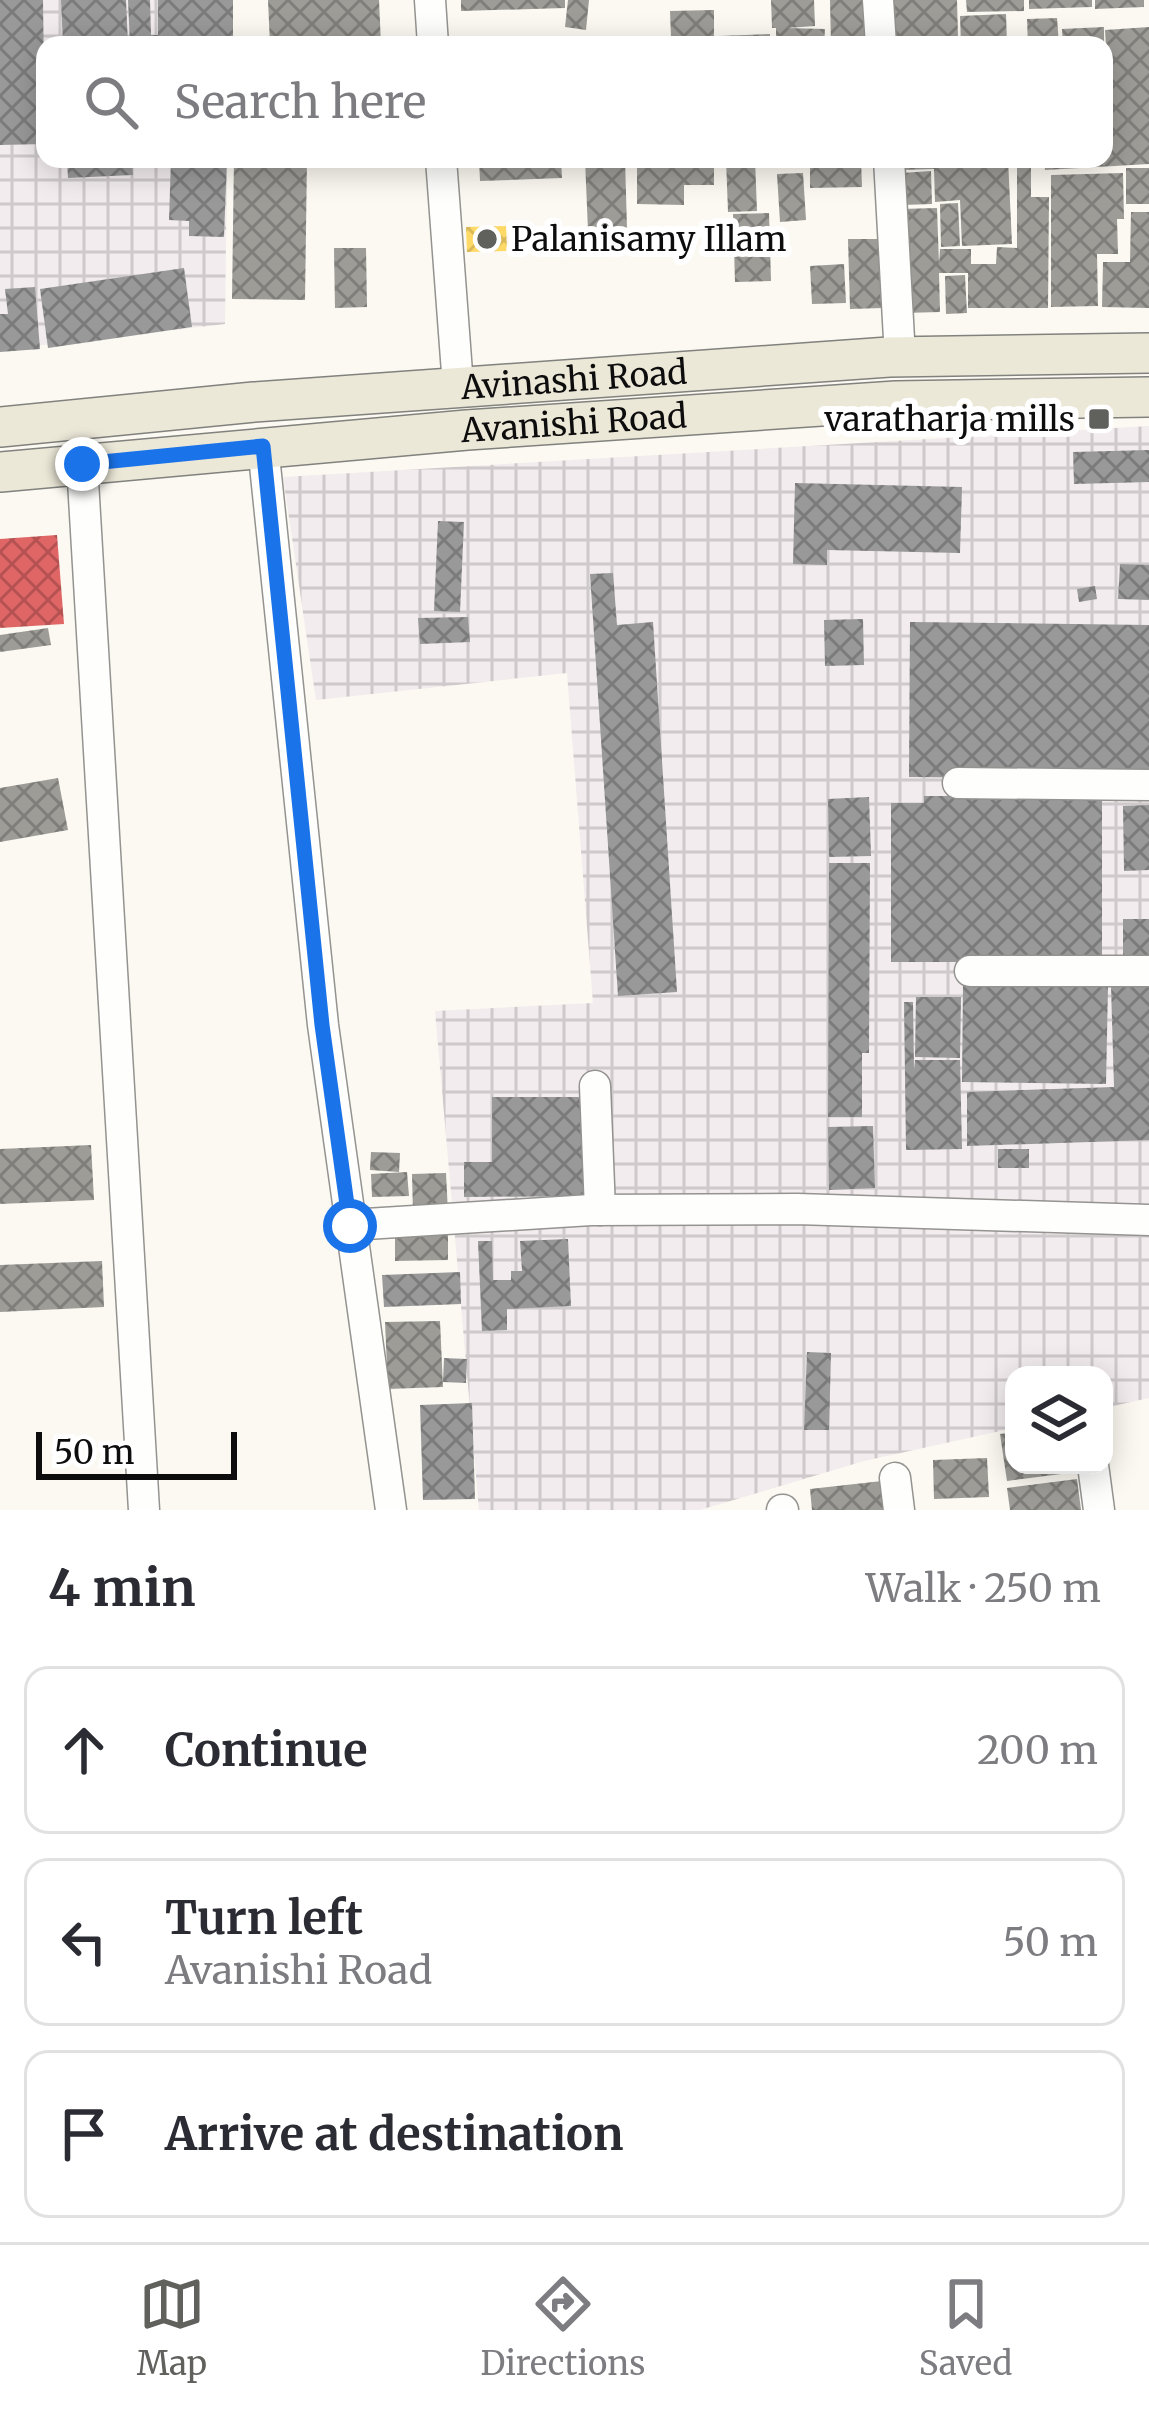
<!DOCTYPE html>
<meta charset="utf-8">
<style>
:root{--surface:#fff;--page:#f7f7f7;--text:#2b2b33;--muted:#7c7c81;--line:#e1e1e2;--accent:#60605d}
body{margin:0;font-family:Merriweather,serif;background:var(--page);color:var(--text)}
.controls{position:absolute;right:36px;bottom:36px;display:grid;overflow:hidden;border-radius:24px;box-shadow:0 6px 30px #0003}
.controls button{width:108px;height:108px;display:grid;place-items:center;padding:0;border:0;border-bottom:3px solid var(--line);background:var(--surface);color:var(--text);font:60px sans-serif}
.scale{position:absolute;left:36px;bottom:30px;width:201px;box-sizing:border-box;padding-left:12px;border:6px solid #0d0d0d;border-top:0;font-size:33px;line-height:42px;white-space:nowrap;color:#0d0d0d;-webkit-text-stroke:9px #fff;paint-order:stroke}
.stop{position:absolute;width:36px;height:36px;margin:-27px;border:9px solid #1a73e8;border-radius:50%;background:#fff}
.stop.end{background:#1a73e8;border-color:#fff;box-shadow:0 3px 12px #0008}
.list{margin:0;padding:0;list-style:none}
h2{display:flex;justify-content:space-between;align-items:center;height:156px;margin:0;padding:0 48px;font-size:51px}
h2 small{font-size:39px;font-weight:400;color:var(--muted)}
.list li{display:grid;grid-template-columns:78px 1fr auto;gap:36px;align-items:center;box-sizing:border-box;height:168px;margin:0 24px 24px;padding:0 24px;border:3px solid var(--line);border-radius:24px}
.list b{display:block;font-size:45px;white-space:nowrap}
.list p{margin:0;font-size:39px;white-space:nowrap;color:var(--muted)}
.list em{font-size:39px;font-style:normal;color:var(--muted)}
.icon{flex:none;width:66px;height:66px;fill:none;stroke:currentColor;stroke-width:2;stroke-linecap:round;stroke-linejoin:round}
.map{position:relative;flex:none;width:1149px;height:1510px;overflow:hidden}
.search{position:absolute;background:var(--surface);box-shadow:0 6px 30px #0003;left:36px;right:36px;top:36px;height:132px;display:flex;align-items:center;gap:30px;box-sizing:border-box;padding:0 42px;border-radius:24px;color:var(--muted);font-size:45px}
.sheet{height:732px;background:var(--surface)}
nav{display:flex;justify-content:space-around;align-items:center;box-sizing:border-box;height:168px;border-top:3px solid var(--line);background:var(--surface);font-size:33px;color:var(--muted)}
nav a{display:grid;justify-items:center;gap:6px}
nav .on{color:var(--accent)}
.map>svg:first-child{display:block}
.industrial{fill:url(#industrial-grid)}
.homes{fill:url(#homes-cross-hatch)}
.shops{fill:url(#shops-cross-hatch)}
.industry{fill:url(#industry-cross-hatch)}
.building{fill:url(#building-cross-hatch)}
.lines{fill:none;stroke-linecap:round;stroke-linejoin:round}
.minor-casing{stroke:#949390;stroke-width:33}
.major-casing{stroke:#81817d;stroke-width:42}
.minor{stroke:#fefefd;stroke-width:30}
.major{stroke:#ece8d8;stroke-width:39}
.route{stroke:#1a73e8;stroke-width:15}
.poi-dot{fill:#60605d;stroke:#fff;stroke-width:4.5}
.labels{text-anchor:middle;stroke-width:12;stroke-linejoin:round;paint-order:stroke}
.poi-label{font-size:33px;fill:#0d0d0d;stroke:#fff;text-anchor:start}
.street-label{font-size:33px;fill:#0d0d0d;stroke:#fff}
</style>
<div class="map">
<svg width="1149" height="1510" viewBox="0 0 1149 1510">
<defs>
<pattern id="industrial-grid" width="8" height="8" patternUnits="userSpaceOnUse" patternTransform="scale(3)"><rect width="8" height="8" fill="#f2ecee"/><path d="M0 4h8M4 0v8" fill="none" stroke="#cec9cb"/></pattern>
<pattern id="homes-cross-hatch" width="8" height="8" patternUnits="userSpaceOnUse" patternTransform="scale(3)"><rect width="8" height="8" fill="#ffd966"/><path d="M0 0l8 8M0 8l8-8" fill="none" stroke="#d9b957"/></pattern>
<pattern id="shops-cross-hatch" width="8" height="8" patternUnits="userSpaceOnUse" patternTransform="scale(3)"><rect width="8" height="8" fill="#e06666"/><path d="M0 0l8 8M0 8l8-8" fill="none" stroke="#b45252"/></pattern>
<pattern id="industry-cross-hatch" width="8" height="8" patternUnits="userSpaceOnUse" patternTransform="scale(3)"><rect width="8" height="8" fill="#999"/><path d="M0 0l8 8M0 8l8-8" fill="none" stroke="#7b7b7b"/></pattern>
<pattern id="building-cross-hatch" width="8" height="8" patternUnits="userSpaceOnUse" patternTransform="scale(3)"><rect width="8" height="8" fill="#9e9c97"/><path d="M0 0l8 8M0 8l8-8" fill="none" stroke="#7f7e7a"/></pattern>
</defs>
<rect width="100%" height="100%" fill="#fbf9f1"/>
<g class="industrial">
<polygon points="0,0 228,0 228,45 45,45 45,159 227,159 225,324 0,350"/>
<polygon points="1149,426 1149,1398 1104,1408 1104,1375 1014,1375 1014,1428 864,1461 700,1510 479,1510 435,1011 593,1003 567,673 316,700 283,477"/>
</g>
<polygon class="homes" points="506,226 507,251 467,252 466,227"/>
<polygon class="shops" points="57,535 64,624 0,628 0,539"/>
<g class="industry">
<polygon points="0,0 43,0 45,144 0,145"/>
<polygon points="61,0 126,0 128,45 63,45"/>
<polygon points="128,0 150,0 151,35 158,35 158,0 233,0 233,45 130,45"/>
<polygon points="67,159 132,159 133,175 68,178"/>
<polygon points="171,159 227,159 224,237 189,236 189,221 169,220"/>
<polygon points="184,268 192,327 48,348 40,289"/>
<polygon points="35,287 40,349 0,352 0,314 8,314 5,289"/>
<polygon points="1149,450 1149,482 1074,484 1073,452"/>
<polygon points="795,483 962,487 960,553 827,550 827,565 793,564"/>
<polygon points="438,521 464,522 460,612 434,611"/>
<polygon points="1120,564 1149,565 1149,600 1118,599"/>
<polygon points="613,573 617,625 653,622 677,992 618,996 590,574"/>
<polygon points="1095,586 1097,599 1079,602 1077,589"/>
<polygon points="468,617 470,642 420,644 418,618"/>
<polygon points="863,619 864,665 825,666 824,620"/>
<polygon points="910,622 1149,625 1149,779 909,777"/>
<polygon points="924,796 1102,796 1102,962 891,962 891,803 924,803"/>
<polygon points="869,797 871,856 829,857 828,799"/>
<polygon points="1149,805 1149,870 1124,871 1123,806"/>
<polygon points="829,863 870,863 869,1053 862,1053 862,1117 828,1117"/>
<polygon points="1123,919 1149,919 1149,958 1123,957"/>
<polygon points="963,983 1108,986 1106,1084 962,1082"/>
<polygon points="1149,985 1149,1140 967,1146 967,1092 1114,1087 1111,986"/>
<polygon points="916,997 961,997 960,1058 915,1057"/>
<polygon points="904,1002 913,1002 914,1070 915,1060 960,1060 962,1149 906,1150"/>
<polygon points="492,1097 586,1097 586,1196 464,1197 464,1162 492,1162"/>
<polygon points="873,1126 875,1188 829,1190 828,1127"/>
<rect x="998" y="1149" width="31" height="19"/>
<polygon points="568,1239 571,1306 507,1309 507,1330 482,1331 478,1241 492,1241 493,1280 511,1280 511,1271 522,1271 520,1241"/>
<polygon points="460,1272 461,1304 384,1307 382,1275"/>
<polygon points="807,1352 831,1353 829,1430 804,1430"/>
<polygon points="444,1358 467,1359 466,1383 443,1382"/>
<polygon points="472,1403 475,1499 423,1500 420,1405"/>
</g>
<g class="building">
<polygon points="268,0 379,0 381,45 270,45"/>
<polygon points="461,0 565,0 565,8 461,11"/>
<polygon points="568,0 589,0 586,30 565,27"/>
<polygon points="771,0 814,0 815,26 787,28 825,29 824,45 776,45 776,28 772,28"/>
<polygon points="830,0 867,0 868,45 831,45"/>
<polygon points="892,0 957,0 958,37 893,39"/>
<polygon points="966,0 1024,0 1024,11 967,12"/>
<polygon points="1029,0 1092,0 1092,7 1029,9"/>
<polygon points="1095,0 1144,0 1144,7 1095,9"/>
<polygon points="714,10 714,36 671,37 670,11"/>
<polygon points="1006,14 1007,45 961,45 960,16"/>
<polygon points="1057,18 1059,45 1028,45 1027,19"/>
<polygon points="1104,27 1104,45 1063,45 1062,29"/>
<polygon points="1149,27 1149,164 1045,170 1044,159 1104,159 1104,95 1109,95 1105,30"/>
<polygon points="770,34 770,43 719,45 719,36"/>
<rect x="670" y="39" width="44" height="6"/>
<polygon points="234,159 307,159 305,300 232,299"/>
<polygon points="479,159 561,159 562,178 480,181"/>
<polygon points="585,159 625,159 627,229 588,231"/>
<polygon points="637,159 714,159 714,185 684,185 684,205 637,204"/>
<polygon points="726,159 755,159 757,211 728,212"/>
<polygon points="810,159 861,159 862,187 810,188"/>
<polygon points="899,159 1008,159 1012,244 962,246 960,200 935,202 934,169 899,170"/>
<polygon points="1017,160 1031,160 1031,197 1049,197 1048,308 968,308 968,273 939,273 940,312 904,313 900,209 937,208 939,264 940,249 971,249 971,264 996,264 997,247 1017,248"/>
<rect x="1126" y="168" width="23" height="36"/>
<polygon points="931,171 932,204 903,205 902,173"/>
<polygon points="803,173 806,220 780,222 777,174"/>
<polygon points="1123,173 1124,219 1117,219 1118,254 1097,254 1098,306 1051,307 1051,175"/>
<polygon points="958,203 960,246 941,247 940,204"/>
<polygon points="1131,212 1149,212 1149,308 1102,307 1103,262 1130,262"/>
<polygon points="769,213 771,281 735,282 733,214"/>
<polygon points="848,239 881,239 883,308 850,309"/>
<polygon points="334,248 366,248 367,307 335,308"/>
<polygon points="844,264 846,303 812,304 810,266"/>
<polygon points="965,275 967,313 946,314 945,276"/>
<polygon points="48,628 51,645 0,652 0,635"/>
<polygon points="58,778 68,830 0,842 0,788"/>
<polygon points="91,1145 94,1200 0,1204 0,1149"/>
<polygon points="371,1152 400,1153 399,1172 370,1170"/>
<polygon points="407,1172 409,1196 372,1197 371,1174"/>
<polygon points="446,1173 448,1213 413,1214 412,1174"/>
<polygon points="448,1234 448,1260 395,1261 395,1235"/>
<polygon points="102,1261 104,1307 0,1312 0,1265"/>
<polygon points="440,1321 443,1387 388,1389 385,1322"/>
<polygon points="1014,1432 1014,1465 1084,1465 1085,1471 1007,1481 1000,1434"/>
<polygon points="987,1458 989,1497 934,1499 933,1460"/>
<polygon points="1077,1479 1081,1510 1010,1510 1007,1488"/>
<polygon points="882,1481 885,1510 812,1510 810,1489"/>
</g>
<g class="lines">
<defs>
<g id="minor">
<polyline points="430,0 433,45"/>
<polyline points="878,0 881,45"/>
<polyline points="441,159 458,386"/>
<polyline points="889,159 900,357"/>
<polyline points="263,446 323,1025 391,1510"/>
<polyline points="82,464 144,1510"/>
<polyline points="958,783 1149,785"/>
<polyline points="970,971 1149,971"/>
<polyline points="595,1086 600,1210"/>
<polyline points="350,1225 591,1210 797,1209 1149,1220"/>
<polyline points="1093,1465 1099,1510"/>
<polyline points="895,1478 899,1510"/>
<polyline points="782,1510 783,1510"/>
</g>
<g id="major">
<path id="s1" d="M 0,427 L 254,402 L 889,357 L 1149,353"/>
<path id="s2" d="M 0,472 L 467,430 L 896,401 L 1149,397"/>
</g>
</defs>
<use href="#minor" class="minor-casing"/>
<use href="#major" class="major-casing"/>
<use href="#minor" class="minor"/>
<use href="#major" class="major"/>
</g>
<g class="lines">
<polyline class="route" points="82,464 263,446 322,1025 350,1226"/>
</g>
<g class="poi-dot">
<circle cx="487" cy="239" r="12"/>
<rect x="1087" y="407" width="24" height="24" rx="6"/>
</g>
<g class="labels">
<g class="poi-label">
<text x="511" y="251">Palanisamy Illam</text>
<text x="1075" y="431" text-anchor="end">varatharja mills</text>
</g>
<g class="street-label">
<text dy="12" stroke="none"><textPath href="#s1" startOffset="576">Avinashi Road</textPath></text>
<text dy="12" stroke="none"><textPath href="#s2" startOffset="576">Avanishi Road</textPath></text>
</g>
</g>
</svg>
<div class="controls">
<button><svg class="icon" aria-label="layers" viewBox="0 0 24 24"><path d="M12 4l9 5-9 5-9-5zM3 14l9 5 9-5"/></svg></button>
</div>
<div class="scale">50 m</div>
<div class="stop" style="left:350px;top:1226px"></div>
<div class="stop end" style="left:82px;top:464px"></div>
<div class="search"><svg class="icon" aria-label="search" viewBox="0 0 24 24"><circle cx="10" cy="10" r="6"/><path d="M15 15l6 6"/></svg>Search here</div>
</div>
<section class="sheet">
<h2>4 min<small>Walk · 250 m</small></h2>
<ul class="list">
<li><svg class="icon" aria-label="ahead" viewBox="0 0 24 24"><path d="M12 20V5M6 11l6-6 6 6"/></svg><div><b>Continue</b></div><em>200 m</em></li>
<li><svg class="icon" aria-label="left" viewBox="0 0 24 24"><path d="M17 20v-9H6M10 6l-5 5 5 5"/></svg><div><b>Turn left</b><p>Avanishi Road</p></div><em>50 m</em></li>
<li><svg class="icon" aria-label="arrive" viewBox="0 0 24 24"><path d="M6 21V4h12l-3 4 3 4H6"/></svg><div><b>Arrive at destination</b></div></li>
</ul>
</section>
<nav>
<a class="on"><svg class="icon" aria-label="map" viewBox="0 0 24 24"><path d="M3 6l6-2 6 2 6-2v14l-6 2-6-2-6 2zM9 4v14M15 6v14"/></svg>Map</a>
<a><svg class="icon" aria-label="directions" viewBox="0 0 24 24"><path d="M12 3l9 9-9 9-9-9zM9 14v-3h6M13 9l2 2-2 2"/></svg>Directions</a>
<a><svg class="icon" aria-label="saved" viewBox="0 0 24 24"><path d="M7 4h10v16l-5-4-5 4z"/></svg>Saved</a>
</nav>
